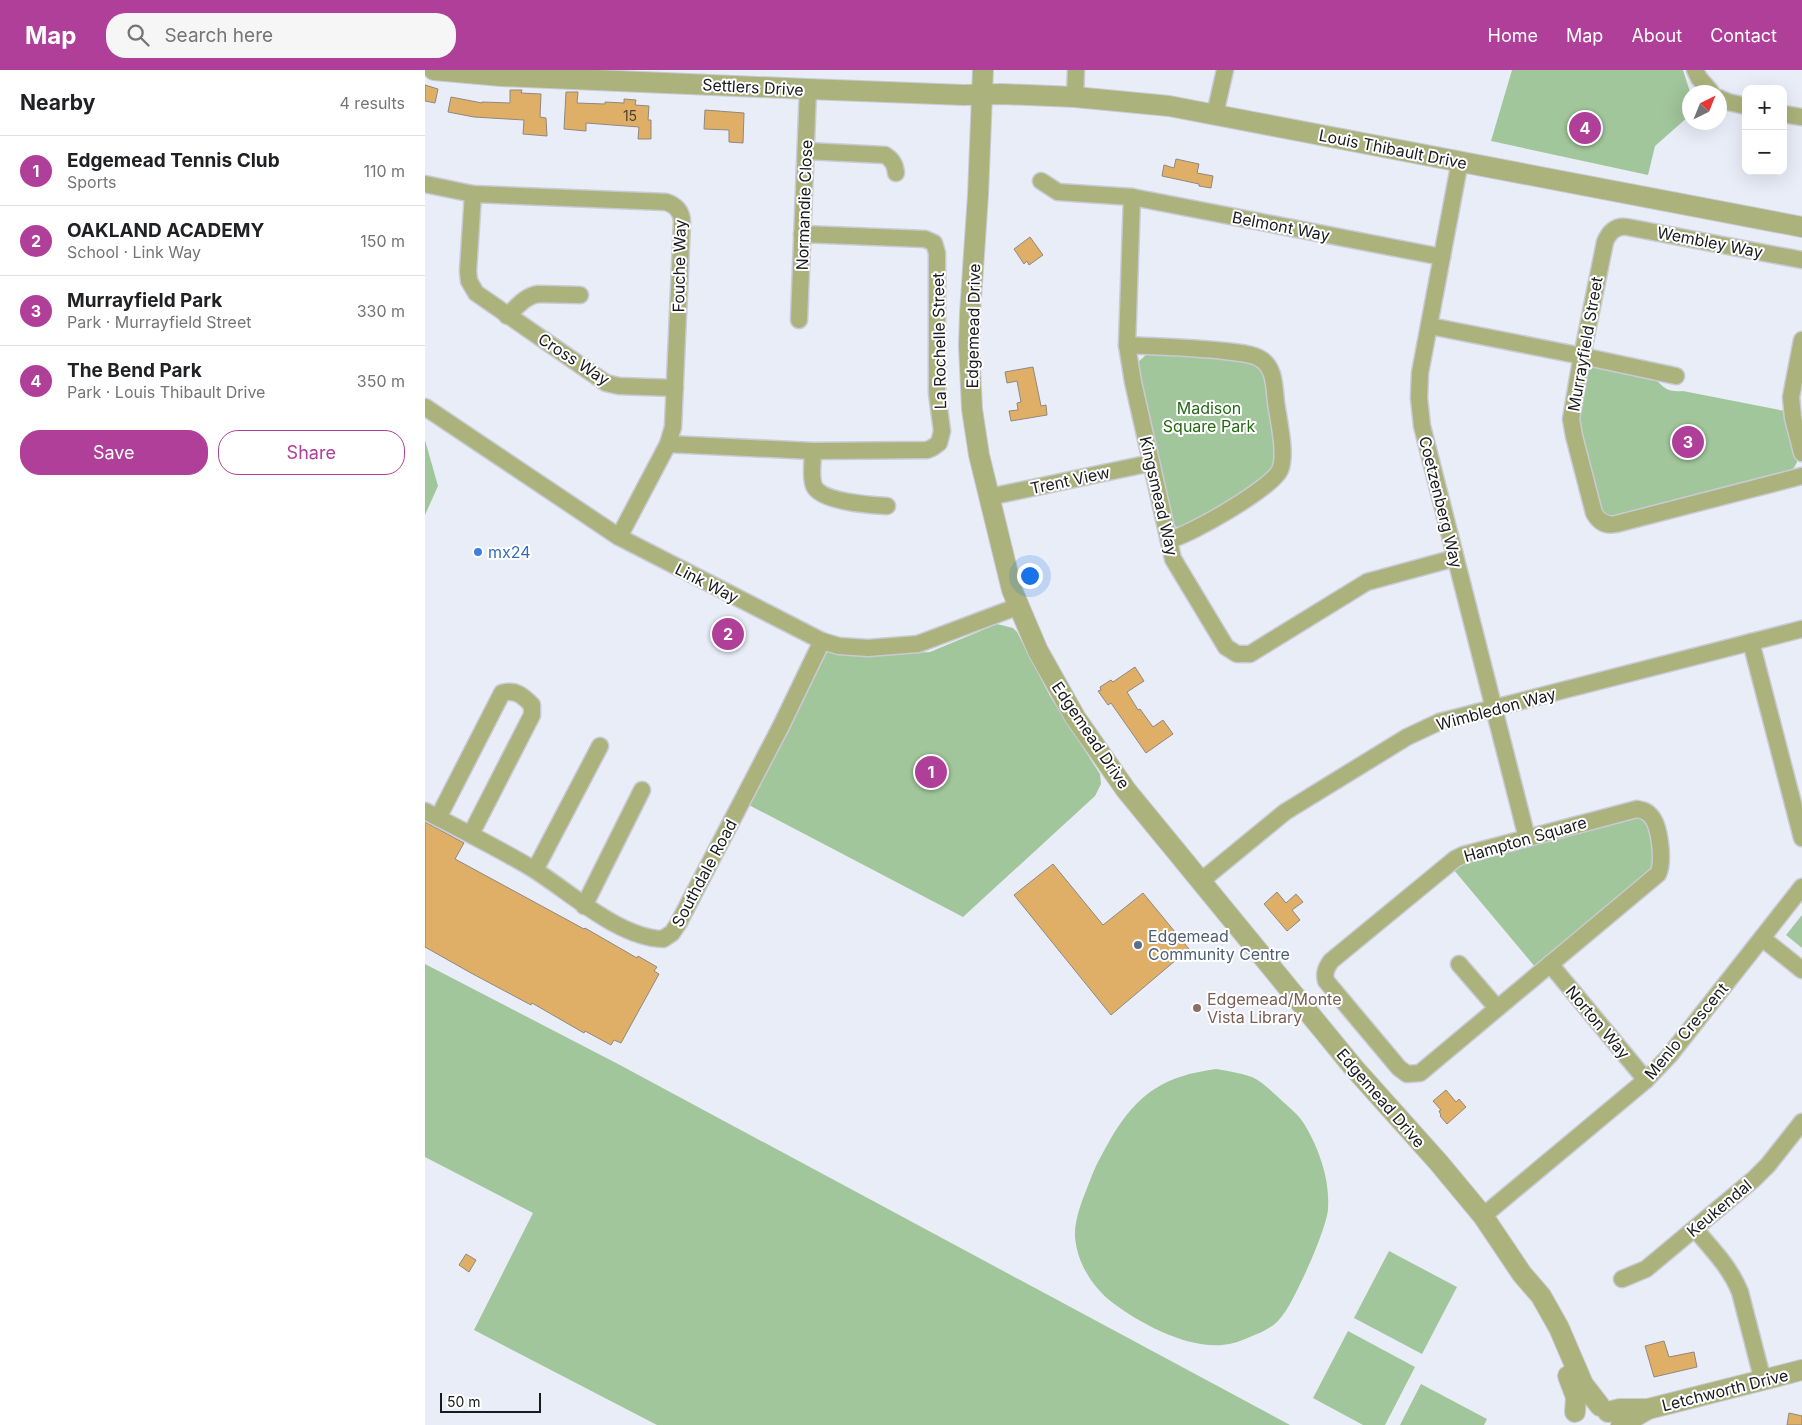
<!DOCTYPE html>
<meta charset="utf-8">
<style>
:root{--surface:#fff;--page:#f6f6f6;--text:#202124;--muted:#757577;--line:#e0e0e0;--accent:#b03f9a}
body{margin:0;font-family:Inter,sans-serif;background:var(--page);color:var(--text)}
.controls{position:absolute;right:15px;top:15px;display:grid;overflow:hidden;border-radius:10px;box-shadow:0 5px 20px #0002}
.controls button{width:45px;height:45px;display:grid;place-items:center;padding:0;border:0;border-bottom:1px solid var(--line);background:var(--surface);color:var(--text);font:25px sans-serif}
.compass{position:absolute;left:1257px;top:15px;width:45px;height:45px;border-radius:50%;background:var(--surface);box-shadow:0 5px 20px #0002;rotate:43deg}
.scale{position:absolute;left:15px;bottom:12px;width:101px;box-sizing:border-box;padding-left:5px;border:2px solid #181a1e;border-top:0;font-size:14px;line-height:18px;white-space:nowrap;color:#181a1e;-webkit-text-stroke:4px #fff;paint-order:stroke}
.you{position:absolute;left:604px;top:505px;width:18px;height:18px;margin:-12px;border:4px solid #fff;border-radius:50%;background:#1a73e8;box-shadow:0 0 0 8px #1a73e833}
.badge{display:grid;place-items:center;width:32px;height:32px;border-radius:50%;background:var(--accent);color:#fff;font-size:16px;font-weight:700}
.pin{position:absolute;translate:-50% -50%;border:2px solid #fff;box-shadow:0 1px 5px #0006}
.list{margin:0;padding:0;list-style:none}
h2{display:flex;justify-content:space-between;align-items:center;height:65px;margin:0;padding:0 20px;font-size:21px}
h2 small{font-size:16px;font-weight:400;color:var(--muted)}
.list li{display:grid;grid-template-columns:32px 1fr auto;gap:15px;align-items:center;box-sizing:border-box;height:70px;padding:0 20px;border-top:1px solid var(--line)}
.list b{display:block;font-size:19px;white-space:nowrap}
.list p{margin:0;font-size:16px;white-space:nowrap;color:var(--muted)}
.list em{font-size:16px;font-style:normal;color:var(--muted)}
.actions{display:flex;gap:10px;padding:15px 20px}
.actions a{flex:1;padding:11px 0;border:1px solid var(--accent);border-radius:20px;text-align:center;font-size:18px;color:var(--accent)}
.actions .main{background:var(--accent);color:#fff}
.icon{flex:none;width:28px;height:28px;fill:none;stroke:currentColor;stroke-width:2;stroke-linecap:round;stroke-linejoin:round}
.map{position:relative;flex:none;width:1377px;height:1355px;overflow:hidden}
header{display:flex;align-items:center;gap:30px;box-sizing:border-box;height:70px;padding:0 25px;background:var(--accent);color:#fff}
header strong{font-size:24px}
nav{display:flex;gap:28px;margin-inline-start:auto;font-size:18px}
.search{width:350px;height:45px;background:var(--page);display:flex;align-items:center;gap:12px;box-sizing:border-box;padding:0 18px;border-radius:20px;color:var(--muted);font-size:19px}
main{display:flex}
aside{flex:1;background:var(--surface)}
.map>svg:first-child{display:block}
.green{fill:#a2c69b}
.building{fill:#dfaf68;stroke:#8f887f}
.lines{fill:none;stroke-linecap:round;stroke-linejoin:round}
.minor-casing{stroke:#c8cbd5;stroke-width:19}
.tertiary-casing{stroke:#c8cbd5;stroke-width:22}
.minor{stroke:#acb27b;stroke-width:16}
.tertiary{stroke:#acb27b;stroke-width:20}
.shop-dot{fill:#3f7fe0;stroke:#fff;stroke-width:2}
.service-dot{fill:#5c6f8a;stroke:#fff;stroke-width:2}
.education-dot{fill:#8d6e63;stroke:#fff;stroke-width:2}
.labels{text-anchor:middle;stroke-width:4;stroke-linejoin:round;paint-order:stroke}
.number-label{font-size:14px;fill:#4a3f30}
.street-label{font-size:16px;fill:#181a1e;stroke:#fff}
.park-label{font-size:16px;fill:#246914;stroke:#fff}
.shop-label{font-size:16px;fill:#366cbe;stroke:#fff;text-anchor:start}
.service-label{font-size:16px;fill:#4e5e75;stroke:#fff;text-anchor:start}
.education-label{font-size:16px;fill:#785e54;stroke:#fff;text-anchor:start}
</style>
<header>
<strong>Map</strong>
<div class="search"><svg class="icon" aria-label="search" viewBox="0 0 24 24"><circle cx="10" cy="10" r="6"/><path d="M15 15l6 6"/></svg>Search here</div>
<nav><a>Home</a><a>Map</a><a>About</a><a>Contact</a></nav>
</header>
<main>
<aside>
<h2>Nearby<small>4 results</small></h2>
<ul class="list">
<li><span class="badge">1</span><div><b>Edgemead Tennis Club</b><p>Sports</p></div><em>110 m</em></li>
<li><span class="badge">2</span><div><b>OAKLAND ACADEMY</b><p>School · Link Way</p></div><em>150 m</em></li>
<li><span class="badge">3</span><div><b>Murrayfield Park</b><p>Park · Murrayfield Street</p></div><em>330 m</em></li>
<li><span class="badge">4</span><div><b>The Bend Park</b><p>Park · Louis Thibault Drive</p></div><em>350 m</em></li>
</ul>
<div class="actions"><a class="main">Save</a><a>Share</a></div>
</aside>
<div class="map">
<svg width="1377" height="1355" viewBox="0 0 1377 1355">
<rect width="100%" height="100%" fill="#e9edf8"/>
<g class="green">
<polygon points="1087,0 1258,0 1265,22 1264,46 1230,76 1223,105 1066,71"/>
<polygon points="722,284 785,287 828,292 838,302 839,306 852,392 847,405 762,457 755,458 747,455 712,301 713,292"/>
<path d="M 1168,297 L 1230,309 C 1240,319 1243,322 1258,321 L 1360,341 L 1372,392 L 1370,396 L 1366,402 L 1185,448 L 1177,443 L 1154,356 L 1154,347 L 1161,302 Z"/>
<polygon points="0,370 13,416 0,445"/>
<polygon points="572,554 588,558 592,562 625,626 675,704 676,714 670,726 538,847 322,734 399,581 447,585 505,582"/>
<path d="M 1211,747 L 1218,748 C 1227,762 1230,782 1228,798 L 1111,898 L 1028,799 L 1038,792 Z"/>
<polygon points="1377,845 1377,878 1361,865"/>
<polygon points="0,894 193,994 865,1355 232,1355 49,1260 108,1143 0,1087"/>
<path d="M 791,999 C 803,1001 815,1003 827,1007 C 836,1011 845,1020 853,1027 C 862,1036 875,1045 881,1057 C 895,1081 905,1111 903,1139 C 902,1154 885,1194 878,1208 C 871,1222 864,1239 853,1251 C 845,1259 835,1263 825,1267 C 816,1271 807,1274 797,1275 C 761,1278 716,1254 688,1233 C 668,1218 652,1193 650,1167 C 649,1148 659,1126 666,1108 C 671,1094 679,1081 686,1068 C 713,1023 739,1006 791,999 Z"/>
<polygon points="964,1181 1032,1217 997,1284 929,1248"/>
<polygon points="923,1261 990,1297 960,1355 938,1355 888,1328"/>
<polygon points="996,1314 1062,1349 1059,1355 975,1355"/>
</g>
<g class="building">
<polygon points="0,15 13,19 10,33 0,31"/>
<polygon points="85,20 97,20 96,23 116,24 115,47 121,48 122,66 98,64 99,50 49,47 23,42 26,27 57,33 57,32 85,33"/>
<polygon points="141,22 153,22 152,33 180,34 180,32 199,33 199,29 211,30 210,35 224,36 223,50 226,50 226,69 213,69 214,57 161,53 161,61 139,59"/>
<polygon points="280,40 319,43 318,73 304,72 304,60 279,59"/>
<polygon points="751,89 774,94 772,103 788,106 786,118 774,116 774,114 737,106 739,95 749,98"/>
<polygon points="605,167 618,185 604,195 602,191 599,194 589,179"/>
<polygon points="608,297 616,336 621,335 622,345 586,351 584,341 593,340 592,333 596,332 592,311 582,313 580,302"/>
<polygon points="710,597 719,611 702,622 713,640 715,639 728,657 738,650 748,664 721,683 686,633 683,635 673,621 676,620 675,617 686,610 688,612"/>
<polygon points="0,752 39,773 30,789 159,859 160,858 212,888 213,886 232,897 229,901 234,904 196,973 189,970 186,975 160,961 159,963 107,933 106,935 46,903 0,877"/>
<polygon points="628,794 678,855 718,823 764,879 686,945 589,825"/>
<polygon points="852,822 861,833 871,824 878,832 867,840 875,850 862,861 839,834"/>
<polygon points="1021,1020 1031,1032 1034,1029 1041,1037 1022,1054 1015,1046 1016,1045 1014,1041 1016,1040 1008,1031"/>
<polygon points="41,1184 51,1190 44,1202 34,1195"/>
<polygon points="1239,1271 1244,1287 1269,1282 1272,1297 1229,1307 1220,1276"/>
<polygon points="1364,1343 1377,1346 1377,1355 1362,1355"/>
</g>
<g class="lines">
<defs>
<g id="minor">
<polyline points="1270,0 1274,8 1286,22"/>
<polyline points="650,27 651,0"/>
<polyline points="1294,28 1303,32 1321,36"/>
<polyline points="790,44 800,0"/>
<polyline points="1358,44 1377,47"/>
<path d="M 381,81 L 460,85 C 468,90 470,95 471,103"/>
<polyline points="1035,91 995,303 994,328 997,356 1102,768"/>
<polyline points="616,111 633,122 707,127 1017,187"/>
<path d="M 0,114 L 48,124 L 241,132 C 251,135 257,142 257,152 L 248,357 L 243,374 L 194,467"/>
<polyline points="48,124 43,201 44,211 51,223 181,313 194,316 250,318"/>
<polyline points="707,127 702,275 708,312 748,489 801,577 812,584 825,584 942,512 1030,488"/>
<path d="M 1377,190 L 1202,157 C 1191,155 1184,162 1180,172 L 1155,296 L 1146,349 L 1149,366 L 1169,443 C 1174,452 1181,456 1191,454 L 1377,406"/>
<path d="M 82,246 C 92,237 100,226 113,224 L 155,225"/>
<polyline points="374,250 383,19"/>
<polyline points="1005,256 1157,286 1251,306"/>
<polyline points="1377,270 1366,327 1368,348 1377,383"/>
<path d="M 702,275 C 737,277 773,277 808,282 C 816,283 827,284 834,288 C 850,296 849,316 851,332 C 853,349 862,384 855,400 C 847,418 765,465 744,470"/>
<polyline points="0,337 194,467 397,571 414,576 443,578 493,574 594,536"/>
<polyline points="243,374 388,381 502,380 507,378 514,373 517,361 512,323 512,183 509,173 500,169 377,164"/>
<path d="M 388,381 C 388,391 385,406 389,416 C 396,432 446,435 462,436"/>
<polyline points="564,427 726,393"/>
<polyline points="1326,572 1377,768"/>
<path d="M 1212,739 C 1218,740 1222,741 1226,746 C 1235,756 1239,792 1233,804 L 995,1003 L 982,1004 L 974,998 L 901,911 C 899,903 901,898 906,891 L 1030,789 L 1038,785 Z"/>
<path d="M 0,741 C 36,760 73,778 108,799 C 145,822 194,868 238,869 L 247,863 L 253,854 L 356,656 L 397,571"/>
<path d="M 13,748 L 77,623 C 91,619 98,626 107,635 L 107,645 L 46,764"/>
<polyline points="110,800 175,676"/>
<polyline points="776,811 860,742 982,667 1014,652 1377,559"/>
<polyline points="159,836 217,720"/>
<polyline points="1337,868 1377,900"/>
<polyline points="1034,894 1072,938"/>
<polyline points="1125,894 1221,1010"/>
<polyline points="1058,1146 1221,1010 1244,986 1377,817"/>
<path d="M 1270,1159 C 1287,1179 1305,1197 1315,1222 L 1338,1311"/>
<polyline points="1197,1209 1221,1199 1329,1109 1343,1095 1377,1052"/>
</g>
<g id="tertiary">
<polyline points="9,0 76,6 383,19 539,25 577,24 650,27 744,36 1377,157"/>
<polyline points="558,0 553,125 545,243 544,276 547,339 554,385 587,520 613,581 650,647 701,720 929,998 1014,1093 1058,1146 1097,1204 1116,1226 1134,1258 1158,1314 1175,1336"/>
<polyline points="1143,1306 1151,1327 1150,1342"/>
<polyline points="1183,1342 1195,1339 1223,1339 1377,1300"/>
<polyline points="1196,1355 1223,1339"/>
</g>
</defs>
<use href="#minor" class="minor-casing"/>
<use href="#tertiary" class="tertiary-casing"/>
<use href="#minor" class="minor"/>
<use href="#tertiary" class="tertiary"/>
</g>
<circle class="shop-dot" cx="53" cy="482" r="5"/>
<circle class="service-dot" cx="713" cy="875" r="5"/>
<circle class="education-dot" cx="772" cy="938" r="5"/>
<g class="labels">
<g class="number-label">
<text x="205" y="51">15</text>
</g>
<g class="street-label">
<text transform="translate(328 17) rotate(3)" y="6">Settlers Drive</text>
<text transform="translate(968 79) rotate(11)" y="6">Louis Thibault Drive</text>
<text transform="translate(379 135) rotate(-88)" y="6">Normandie Close</text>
<text transform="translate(856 156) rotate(11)" y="6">Belmont Way</text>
<text transform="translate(1285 172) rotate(11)" y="6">Wembley Way</text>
<text transform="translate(254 196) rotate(-89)" y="6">Fouche Way</text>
<text transform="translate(548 256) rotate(-89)" y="6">Edgemead Drive</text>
<text transform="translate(514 271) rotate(-91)" y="6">La Rochelle Street</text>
<text transform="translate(1160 274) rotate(-80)" y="6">Murrayfield Street</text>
<text transform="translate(149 289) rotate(33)" y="6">Cross Way</text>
<text transform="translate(645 410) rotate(-12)" y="6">Trent View</text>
<text transform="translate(734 426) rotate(77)" y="6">Kingsmead Way</text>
<text transform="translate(1016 432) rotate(76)" y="6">Coetzenberg Way</text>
<text transform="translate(282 513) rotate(27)" y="6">Link Way</text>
<text transform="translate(1071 639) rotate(-15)" y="6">Wimbledon Way</text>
<text transform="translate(666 665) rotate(56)" y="6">Edgemead Drive</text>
<text transform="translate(1100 769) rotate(-16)" y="6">Hampton Square</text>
<text transform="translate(279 803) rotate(-62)" y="6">Southdale Road</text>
<text transform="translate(1173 952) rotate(50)" y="6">Norton Way</text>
<text transform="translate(1261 961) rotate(-50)" y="6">Menlo Crescent</text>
<text transform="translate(956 1028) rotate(49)" y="6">Edgemead Drive</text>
<text transform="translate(1294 1138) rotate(-40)" y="6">Keukendal</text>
<text transform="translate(1300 1320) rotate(-14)" y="6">Letchworth Drive</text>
</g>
<g class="park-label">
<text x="784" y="344">Madison<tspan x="784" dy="18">Square Park</tspan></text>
</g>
<g class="shop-label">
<text x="63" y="488">mx24</text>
</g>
<g class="service-label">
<text x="723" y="872">Edgemead<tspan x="723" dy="18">Community Centre</tspan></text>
</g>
<g class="education-label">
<text x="782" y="935">Edgemead/Monte<tspan x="782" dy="18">Vista Library</tspan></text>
</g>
</g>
</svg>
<div class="controls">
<button>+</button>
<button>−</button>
</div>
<svg class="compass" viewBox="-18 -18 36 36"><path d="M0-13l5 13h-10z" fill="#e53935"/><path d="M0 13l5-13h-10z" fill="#757577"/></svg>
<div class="scale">50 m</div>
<div class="you"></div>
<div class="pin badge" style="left:506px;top:702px">1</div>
<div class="pin badge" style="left:303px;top:564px">2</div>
<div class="pin badge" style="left:1263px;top:372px">3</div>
<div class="pin badge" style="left:1160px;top:58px">4</div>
</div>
</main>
